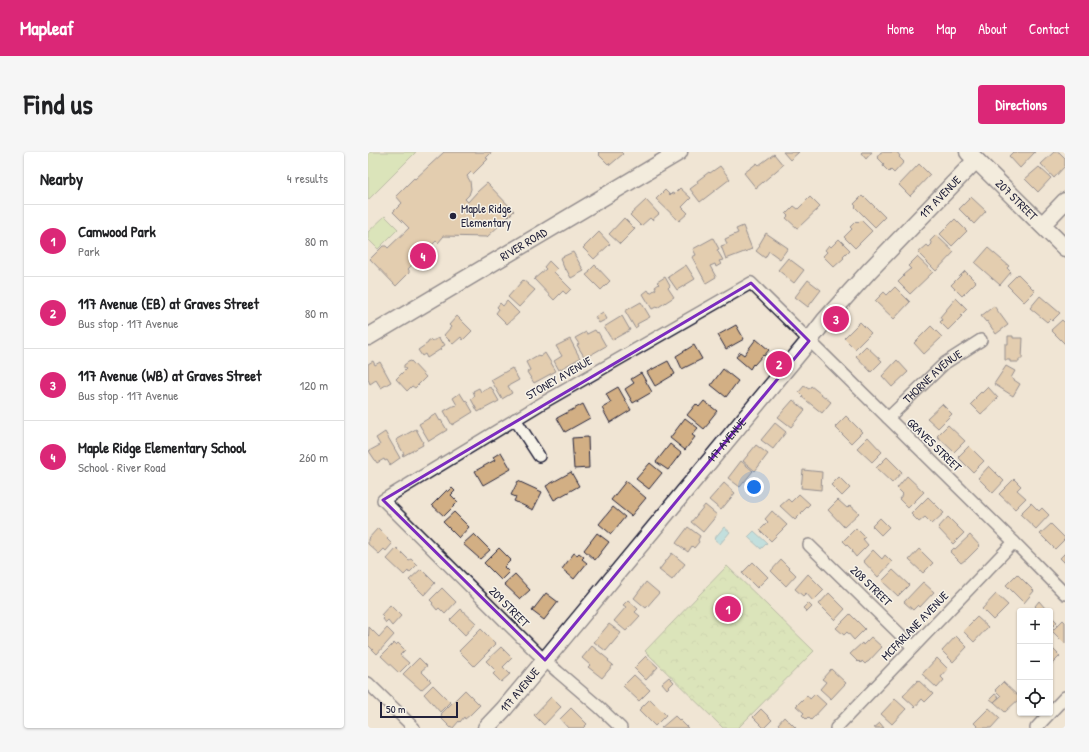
<!DOCTYPE html>
<meta charset="utf-8">
<style>
:root{--surface:#fff;--page:#f6f6f6;--text:#202124;--muted:#757577;--line:#e0e0e0;--accent:#db2777}
body{margin:0;font-family:"Patrick Hand",sans-serif;background:var(--page);color:var(--text)}
.controls{position:absolute;right:12px;bottom:12px;display:grid;overflow:hidden;border-radius:4px;box-shadow:0 1px 3px #0004}
.controls button{width:36px;height:36px;display:grid;place-items:center;padding:0;border:0;border-bottom:1px solid var(--line);background:var(--surface);color:var(--text);font:20px sans-serif}
.scale{position:absolute;left:12px;bottom:10px;width:78px;box-sizing:border-box;padding-left:4px;border:2px solid #22223b;border-top:0;font-size:11px;line-height:14px;white-space:nowrap;color:#22223b;-webkit-text-stroke:3px #f7f3e8;paint-order:stroke}
.you{position:absolute;left:386px;top:335px;width:14px;height:14px;margin:-10px;border:3px solid #fff;border-radius:50%;background:#1a73e8;box-shadow:0 0 0 6px #1a73e833}
.badge{display:grid;place-items:center;width:26px;height:26px;border-radius:50%;background:var(--accent);color:#fff;font-size:13px;font-weight:700}
.pin{position:absolute;translate:-50% -50%;border:2px solid #fff;box-shadow:0 1px 4px #0006}
.list{margin:0;padding:0;list-style:none}
h2{display:flex;justify-content:space-between;align-items:center;height:52px;margin:0;padding:0 16px;font-size:17px}
h2 small{font-size:13px;font-weight:400;color:var(--muted)}
.list li{display:grid;grid-template-columns:26px 1fr auto;gap:12px;align-items:center;box-sizing:border-box;height:72px;padding:0 16px;border-top:1px solid var(--line)}
.list b{display:block;font-size:15px;white-space:nowrap}
.list p{margin:0;font-size:13px;white-space:nowrap;color:var(--muted)}
.list em{font-size:13px;font-style:normal;color:var(--muted)}
.icon{flex:none;width:22px;height:22px;fill:none;stroke:currentColor;stroke-width:2;stroke-linecap:round;stroke-linejoin:round}
.map{position:relative;flex:none;width:697px;height:576px;overflow:hidden;border-radius:4px}
header{display:flex;align-items:center;gap:24px;box-sizing:border-box;height:56px;padding:0 20px;background:var(--accent);color:#fff}
header strong{font-size:19px}
nav{display:flex;gap:22px;margin-inline-start:auto;font-size:14px}
.intro{display:flex;align-items:center;justify-content:space-between;box-sizing:border-box;height:96px;padding:0 24px}
h1{margin:0;font-size:28px}
.button{padding:10px 18px;border-radius:4px;background:var(--accent);color:#fff;font-size:14px;font-weight:700}
main{display:flex;gap:24px;padding:0 24px}
aside{flex:1;background:var(--surface);border-radius:4px;box-shadow:0 1px 3px #0004}
.map>svg:first-child{display:block}
.grass{fill:#c2e29b;stroke:#72826b}
.park{fill:url(#park-crowns);stroke:#72826b}
.water{fill:url(#water-ripples);stroke:#608fa3}
.building{fill:#d2af84;stroke:#22223b}
.lines{fill:none;stroke-linecap:round;stroke-linejoin:round}
.street-casing{stroke:#22223b;stroke-width:14}
.secondary-casing{stroke:#22223b;stroke-width:19}
.street{stroke:#f7f3e8;stroke-width:11}
.secondary{stroke:#f7f3e8;stroke-width:16}
.marked{fill:none;stroke:#7b2cbf;stroke-width:3;stroke-linejoin:round}
.poi-dot{fill:#22223b;stroke:#f7f3e8;stroke-width:1.5}
.labels{text-anchor:middle;stroke-width:3;stroke-linejoin:round;paint-order:stroke}
.street-label{font-size:12px;fill:#22223b;stroke:#f7f3e8}
.poi-label{font-size:12px;fill:#22223b;stroke:#f7f3e8;text-anchor:start}
</style>
<header>
<strong>Mapleaf</strong>
<nav><a>Home</a><a>Map</a><a>About</a><a>Contact</a></nav>
</header>
<div class="intro"><h1>Find us</h1><a class="button">Directions</a></div>
<main>
<aside>
<h2>Nearby<small>4 results</small></h2>
<ul class="list">
<li><span class="badge">1</span><div><b>Camwood Park</b><p>Park</p></div><em>80 m</em></li>
<li><span class="badge">2</span><div><b>117 Avenue (EB) at Graves Street</b><p>Bus stop · 117 Avenue</p></div><em>80 m</em></li>
<li><span class="badge">3</span><div><b>117 Avenue (WB) at Graves Street</b><p>Bus stop · 117 Avenue</p></div><em>120 m</em></li>
<li><span class="badge">4</span><div><b>Maple Ridge Elementary School</b><p>School · River Road</p></div><em>260 m</em></li>
</ul>
</aside>
<div class="map">
<svg width="697" height="576" viewBox="0 0 697 576">
<defs>
<pattern id="park-crowns" width="20" height="18" patternUnits="userSpaceOnUse"><rect width="20" height="18" fill="#c2e29b"/><path d="M2 6a3 3 0 1 1 6 0M12 15a3 3 0 1 1 6 0" fill="none" stroke="#a6c286"/></pattern>
<pattern id="water-ripples" width="26" height="14" patternUnits="userSpaceOnUse"><rect width="26" height="14" fill="#8ad8e8"/><path d="M2 4q2-2 4 0t4 0M15 11q2-2 4 0t4 0" fill="none" stroke="#77b9c8"/></pattern>
</defs>
<rect width="100%" height="100%" fill="#f0e5d4"/>
<filter id="ink" filterUnits="userSpaceOnUse"><feTurbulence type="fractalNoise" baseFrequency=".025" numOctaves="2"/><feDisplacementMap in="SourceGraphic" scale="8" xChannelSelector="R" yChannelSelector="G"/><feConvolveMatrix kernelMatrix="1 2 1 2 8 2 1 2 1" color-interpolation-filters="sRGB"/></filter>
<g filter="url(#ink)">
<g class="grass">
<polygon points="0,0 48,0 0,48"/>
<polygon points="17,64 30,77 10,97 0,87 0,80"/>
</g>
<polygon class="park" points="359,414 446,499 370,576 355,576 277,499"/>
<g class="water">
<polygon points="356,375 362,380 352,392 346,387"/>
<polygon points="386,379 399,391 393,397 380,385"/>
</g>
<g class="building">
<polygon points="76,0 124,0 118,6 120,7 105,22 103,20 99,24 102,29 103,37 101,43 97,47 100,50 109,40 119,31 146,59 138,67 137,70 135,70 119,85 74,84 75,85 70,91 68,89 40,117 41,118 41,121 28,134 2,107 15,94 18,94 20,96 41,76 25,60 34,51 28,44 46,26 47,27"/>
<polygon points="230,0 253,0 255,2 242,13 241,11 240,12 231,3 232,2"/>
<polygon points="415,0 431,0 422,8"/>
<polygon points="494,0 504,0 498,7 493,1"/>
<polygon points="513,0 529,0 532,4 531,5 536,10 526,21 523,18 521,20 515,14 516,12 509,5"/>
<polygon points="645,0 667,0 652,16 641,4"/>
<polygon points="686,0 691,0 697,6 697,14 686,26 673,12"/>
<polygon points="406,2 415,13 388,36 376,21 389,11 391,13"/>
<polygon points="551,12 562,23 542,44 531,33"/>
<polygon points="352,14 362,27 332,50 322,37 330,31 329,29 341,20 342,21"/>
<polygon points="671,15 683,26 670,40 657,27"/>
<polygon points="312,36 323,46 314,55 320,61 311,69 288,47 297,38 302,43 304,41 306,42"/>
<polygon points="494,44 496,46 497,45 517,65 507,75 487,55 488,54 486,52"/>
<polygon points="442,45 452,55 431,75 429,76 418,66 420,64 418,62 426,54 430,57"/>
<polygon points="603,45 618,59 606,72 591,57"/>
<polygon points="278,48 291,62 284,68 282,66 273,74 262,63"/>
<polygon points="256,66 267,77 252,92 241,82"/>
<polygon points="587,67 599,79 584,94 572,82"/>
<polygon points="493,68 504,79 487,96 476,85 484,77 482,75 488,69 490,71"/>
<polygon points="375,74 384,97 358,107 353,94 359,92 357,87 370,81 368,77"/>
<polygon points="231,80 242,92 226,107 215,96"/>
<polygon points="398,81 420,96 412,107 401,99 397,106 388,99 392,94 391,93"/>
<polygon points="568,83 586,100 568,119 550,101 559,93 561,95 564,92 562,89"/>
<polygon points="345,86 351,97 349,98 355,108 351,109 353,112 348,115 347,112 342,114 348,125 338,131 324,105 328,103 325,97"/>
<polygon points="471,87 482,98 475,105 476,106 466,115 455,104 459,100 457,98 461,93 463,95"/>
<polygon points="620,96 641,114 639,116 643,120 632,133 607,111"/>
<polygon points="205,100 216,119 203,126 198,117 197,118 192,106"/>
<polygon points="549,105 565,120 542,142 530,130 536,124 535,123 542,117 543,117 540,114"/>
<polygon points="420,106 436,118 426,131 410,118"/>
<polygon points="181,109 189,117 186,120 203,137 198,142 195,139 186,148 166,127 178,117 176,115"/>
<polygon points="227,113 242,129 233,138 218,123 222,120 221,119"/>
<polygon points="318,113 327,127 309,138 300,125"/>
<polygon points="597,119 608,130 594,144 583,133"/>
<polygon points="650,122 667,139 656,150 639,133"/>
<polygon points="297,125 302,134 300,136 306,145 289,156 288,155 284,157 275,142 280,138 282,141 288,137 287,135 291,132 289,130"/>
<polygon points="155,128 167,138 151,155 140,145"/>
<polygon points="440,128 453,138 440,155 427,145"/>
<polygon points="527,135 542,150 526,167 507,149 516,140 519,143"/>
<polygon points="672,144 692,161 684,169 682,167 679,170 662,156"/>
<polygon points="588,146 599,157 593,163 594,164 580,178 572,170 574,168 572,165"/>
<polygon points="139,149 151,161 139,172 128,161 131,157 129,155 132,151 135,154"/>
<polygon points="273,150 282,165 269,172 270,174 267,176 257,159"/>
<polygon points="626,154 640,173 628,182 619,169 618,170 613,164"/>
<polygon points="235,160 239,167 231,171 227,165"/>
<polygon points="89,164 104,179 95,188 93,185 85,192 76,183 83,175 81,173"/>
<polygon points="254,164 262,178 244,188 236,175"/>
<polygon points="694,168 697,171 697,192 683,178"/>
<polygon points="492,170 503,181 487,197 476,186"/>
<polygon points="368,173 376,187 358,197 350,183"/>
<polygon points="563,174 574,185 556,202 546,191"/>
<polygon points="227,178 229,181 230,180 238,194 217,206 209,193 211,192 207,186 218,180 219,182"/>
<polygon points="640,184 645,184 645,186 655,186 654,207 651,207 651,210 642,210 642,208 637,208 637,192 640,192"/>
<polygon points="71,186 74,191 75,190 77,193 72,196 73,197 59,206 57,202 54,204 50,198 60,191 60,190 63,188 64,189"/>
<polygon points="202,187 212,206 191,218 186,209 194,204 188,194"/>
<polygon points="388,187 401,198 396,204 395,203 386,213 385,212 382,217 368,205 372,200 376,203"/>
<polygon points="326,193 334,207 314,217 308,204"/>
<polygon points="498,194 514,209 503,220 488,204"/>
<polygon points="177,201 188,219 166,231 159,220 162,218 158,210 170,203 172,205"/>
<polygon points="529,208 540,220 524,235 514,224"/>
<polygon points="5,209 7,213 12,210 23,230 13,236 8,228 2,232 0,227 0,212"/>
<polygon points="43,209 58,225 47,236 44,234 39,239 28,227 38,217 36,216 36,213 40,210"/>
<polygon points="300,209 307,222 287,234 279,220"/>
<polygon points="638,214 647,219 643,226 652,232 645,244 626,232"/>
<polygon points="144,216 151,228 140,234 144,241 134,247 123,228"/>
<polygon points="355,217 370,229 358,245 343,233"/>
<polygon points="273,221 284,240 265,251 257,237 266,231 263,227"/>
<polygon points="436,234 441,237 443,234 463,250 454,261 434,245 435,244 431,240"/>
<polygon points="123,235 131,249 110,260 103,247 107,244 105,239 111,236 113,240"/>
<polygon points="250,235 263,258 242,271 234,256 243,251 238,242"/>
<polygon points="620,235 630,246 613,262 603,252 608,247 607,246 613,240 614,241"/>
<polygon points="92,241 97,249 98,248 105,260 84,273 76,259 85,254 86,254 89,253 85,246"/>
<polygon points="425,248 437,258 423,275 410,265"/>
<polygon points="336,249 349,259 341,269 342,270 336,277 319,263 328,252 331,255"/>
<polygon points="215,252 222,266 197,280 189,266"/>
<polygon points="574,252 584,262 570,276 559,266"/>
<polygon points="68,262 72,269 73,268 79,278 61,289 51,272"/>
<polygon points="478,264 494,280 483,291 467,275"/>
<polygon points="317,266 330,276 324,283 327,285 317,298 302,286"/>
<polygon points="407,271 418,280 405,297 393,288"/>
<polygon points="580,273 597,289 586,300 569,284"/>
<polygon points="48,277 55,290 54,291 55,293 35,304 34,303 36,302 28,288"/>
<polygon points="17,280 32,306 22,313 19,308 17,309 16,307 9,311 1,299 12,293 8,286"/>
<polygon points="220,285 221,316 206,317 204,286"/>
<polygon points="500,285 514,300 504,310 489,296"/>
<polygon points="302,292 313,301 300,318 288,310"/>
<polygon points="388,293 400,302 387,319 375,309"/>
<polygon points="601,294 616,309 605,320 590,305"/>
<polygon points="133,300 143,317 115,333 107,319 127,308 125,305"/>
<polygon points="519,305 534,320 524,331 508,316"/>
<polygon points="373,309 385,319 372,335 360,326"/>
<polygon points="282,311 294,321 281,337 268,327"/>
<polygon points="621,314 636,329 625,341 610,326"/>
<polygon points="435,318 454,320 453,338 433,336"/>
<polygon points="203,320 211,334 186,348 178,334"/>
<polygon points="539,324 556,340 540,356 531,347 535,342 529,336"/>
<polygon points="471,325 482,336 474,344 463,333"/>
<polygon points="646,327 653,334 649,338 658,346 647,357 631,342"/>
<polygon points="150,329 174,340 165,358 146,349 148,345 143,343"/>
<polygon points="258,329 278,346 263,364 243,348"/>
<polygon points="356,331 367,341 353,358 341,348"/>
<polygon points="84,336 87,339 83,343 90,350 76,364 64,353 79,338 80,340"/>
<polygon points="431,342 442,352 433,361 434,361 427,368 412,354 420,347 423,350"/>
<polygon points="560,345 576,361 564,372 557,365 551,370 543,362"/>
<polygon points="470,348 479,356 482,353 491,361 476,375 460,358"/>
<polygon points="663,351 671,359 674,356 681,363 668,377 652,362"/>
<polygon points="337,353 349,363 335,380 323,370"/>
<polygon points="245,355 257,365 243,382 231,372"/>
<polygon points="404,359 419,373 403,389 392,378 400,370 397,367"/>
<polygon points="86,360 101,375 91,386 75,370"/>
<polygon points="580,365 596,381 585,392 570,376"/>
<polygon points="512,366 521,375 513,383 504,374"/>
<polygon points="683,372 697,386 697,387 687,397 672,382"/>
<polygon points="320,375 332,384 330,388 331,390 326,396 324,394 320,400 308,391"/>
<polygon points="10,376 20,386 19,387 24,392 18,399 16,397 11,402 0,392 0,387"/>
<polygon points="488,376 497,385 495,387 500,393 488,405 484,400 485,399 475,389"/>
<polygon points="229,381 241,390 227,408 216,398"/>
<polygon points="106,382 122,398 112,407 95,392"/>
<polygon points="602,383 612,394 598,408 597,408 593,411 582,400 586,396 587,397"/>
<polygon points="29,396 41,408 43,407 49,413 41,421 40,419 36,423 19,407"/>
<polygon points="131,396 143,408 136,415 141,420 133,428 116,411"/>
<polygon points="551,397 565,411 555,421 541,408"/>
<polygon points="505,398 514,407 517,403 524,410 510,425 495,409"/>
<polygon points="206,401 209,403 211,401 216,405 214,407 219,411 206,427 194,417"/>
<polygon points="304,401 317,412 304,428 291,418"/>
<polygon points="697,401 697,411 692,406"/>
<polygon points="413,408 428,423 418,434 403,419"/>
<polygon points="385,410 400,425 389,436 374,421"/>
<polygon points="53,417 67,431 56,443 41,428"/>
<polygon points="525,418 541,433 530,444 514,429"/>
<polygon points="147,422 162,438 152,447 136,432"/>
<polygon points="440,422 456,438 445,449 438,441 435,444 427,437"/>
<polygon points="649,422 666,439 656,451 638,433"/>
<polygon points="278,430 291,441 278,456 266,446"/>
<polygon points="555,430 566,440 552,455 550,453 545,458 536,450"/>
<polygon points="74,436 88,450 77,462 71,456 69,458 64,452 65,451 62,448"/>
<polygon points="178,441 190,450 176,468 164,459"/>
<polygon points="461,441 477,457 467,468 451,452"/>
<polygon points="628,442 640,453 625,468 614,457"/>
<polygon points="260,448 270,457 267,460 272,464 258,479 246,469 258,455 255,453"/>
<polygon points="671,449 677,456 674,459 661,459 662,457 664,459 668,455 667,454"/>
<polygon points="440,451 444,455 439,460 435,456"/>
<polygon points="22,453 33,464 24,474 20,469 18,471 15,467 16,466 13,463"/>
<polygon points="93,457 108,471 97,483 82,468"/>
<polygon points="482,462 497,477 486,488 479,480 476,483 468,476"/>
<polygon points="682,463 689,470 682,477"/>
<polygon points="609,465 620,475 606,490 595,479"/>
<polygon points="695,468 697,470 697,492 684,479"/>
<polygon points="241,472 253,481 238,499 226,490"/>
<polygon points="1,475 11,485 19,476 26,483 9,502 0,493"/>
<polygon points="113,477 128,492 106,514 91,499"/>
<polygon points="588,484 599,495 585,510 574,499"/>
<polygon points="503,485 514,495 500,510 499,510 497,512 494,509 493,511 491,509 490,510 482,502 494,491 495,493"/>
<polygon points="26,491 28,493 30,491 37,498 32,503 41,511 31,521 13,504"/>
<polygon points="224,494 241,508 240,509 245,513 234,526 220,515 222,513 214,506"/>
<polygon points="682,494 692,504 682,514"/>
<polygon points="133,495 144,506 135,515 142,522 133,530 125,522 128,519 118,509"/>
<polygon points="278,504 290,515 278,528 266,516"/>
<polygon points="51,506 59,514 53,519 63,529 53,538 35,522"/>
<polygon points="569,506 580,517 573,525 576,528 569,536 554,522"/>
<polygon points="463,517 478,531 463,547 452,537 458,530 454,527"/>
<polygon points="266,523 282,538 271,549 255,534"/>
<polygon points="301,525 306,530 299,537 294,531"/>
<polygon points="550,528 565,542 557,550 554,547 547,555 535,544"/>
<polygon points="635,530 652,546 637,560 626,550 633,544 627,538"/>
<polygon points="65,533 82,550 72,560 56,542"/>
<polygon points="97,538 112,553 102,563 97,567 96,565 92,570 91,569 85,576 83,576 72,565 74,563 73,562"/>
<polygon points="447,542 458,552 443,568 440,565 438,567 434,563 436,561 428,554 439,543 442,547"/>
<polygon points="627,542 631,545 626,550 622,547"/>
<polygon points="183,545 193,555 176,573 166,563"/>
<polygon points="282,547 298,563 287,574 271,558"/>
<polygon points="527,547 538,557 524,572 513,562"/>
<polygon points="203,556 219,572 215,576 200,576 192,567"/>
<polygon points="621,556 632,566 623,576 611,576 606,571"/>
<polygon points="393,557 404,568 396,576 385,565"/>
<polygon points="307,564 312,569 312,568 320,576 293,576"/>
<polygon points="416,565 420,569 421,569 428,576 414,576 410,572"/>
<polygon points="512,571 516,576 506,576"/>
</g>
<g class="lines">
<defs>
<g id="street">
<path id="s1" d="M 520,266 L 577,211 L 613,188"/>
<polyline points="147,267 171,304"/>
<polyline points="441,393 545,495"/>
<polyline points="0,531 46,576"/>
<polyline points="253,576 231,555 190,520 169,501 15,348 171,253 383,131 646,390 697,442"/>
<polyline points="468,576 646,390"/>
<polyline points="668,576 697,545"/>
</g>
<g id="secondary">
<path id="s2" d="M 600,0 L 697,96"/>
<polyline points="674,73 697,49"/>
<path id="s3" d="M 0,185 L 311,0"/>
<path id="s4" d="M 118,576 L 136,557 L 177,508 L 441,189 L 457,168 L 501,119 L 608,8"/>
</g>
</defs>
<use href="#street" class="street-casing"/>
<use href="#secondary" class="secondary-casing"/>
<use href="#street" class="street"/>
<use href="#secondary" class="secondary"/>
</g>
</g>
<path d="M0 0H697V576H0ZM 383,131 L 441,189 L 177,508 L 15,348 Z" fill="#f0e5d4" fill-opacity=".55" fill-rule="evenodd"/>
<path class="marked" d="M 383,131 L 441,189 L 177,508 L 15,348 Z"/>
<circle class="poi-dot" cx="85" cy="64" r="4"/>
<g class="labels">
<g class="street-label">
<text dy="4" stroke="none"><textPath href="#s4" startOffset="699">117 AVENUE</textPath></text>
<text dy="4" stroke="none"><textPath href="#s2" startOffset="68">207 STREET</textPath></text>
<text dy="4" stroke="none"><textPath href="#s3" startOffset="181">RIVER ROAD</textPath></text>
<text transform="translate(191 226) rotate(-30)" y="4">STONEY AVENUE</text>
<text dy="4" stroke="none"><textPath href="#s1" startOffset="61">THORNE AVENUE</textPath></text>
<text dy="4" stroke="none"><textPath href="#s4" startOffset="375">117 AVENUE</textPath></text>
<text transform="translate(566 293) rotate(44)" y="4">GRAVES STREET</text>
<text transform="translate(503 434) rotate(44)" y="4">208 STREET</text>
<text transform="translate(141 455) rotate(45)" y="4">209 STREET</text>
<text transform="translate(547 474) rotate(-46)" y="4">MCFARLANE AVENUE</text>
<text dy="4" stroke="none"><textPath href="#s4" startOffset="51">117 AVENUE</textPath></text>
</g>
<g class="poi-label">
<text x="93" y="61">Maple Ridge<tspan x="93" dy="14">Elementary</tspan></text>
</g>
</g>
</svg>
<div class="controls">
<button>+</button>
<button>−</button>
<button><svg class="icon" aria-label="locate" viewBox="0 0 24 24"><circle cx="12" cy="12" r="6"/><path d="M12 2v4M12 18v4M2 12h4M18 12h4"/></svg></button>
</div>
<div class="scale">50 m</div>
<div class="you"></div>
<div class="pin badge" style="left:360px;top:457px">1</div>
<div class="pin badge" style="left:411px;top:212px">2</div>
<div class="pin badge" style="left:468px;top:167px">3</div>
<div class="pin badge" style="left:55px;top:104px">4</div>
</div>
</main>
